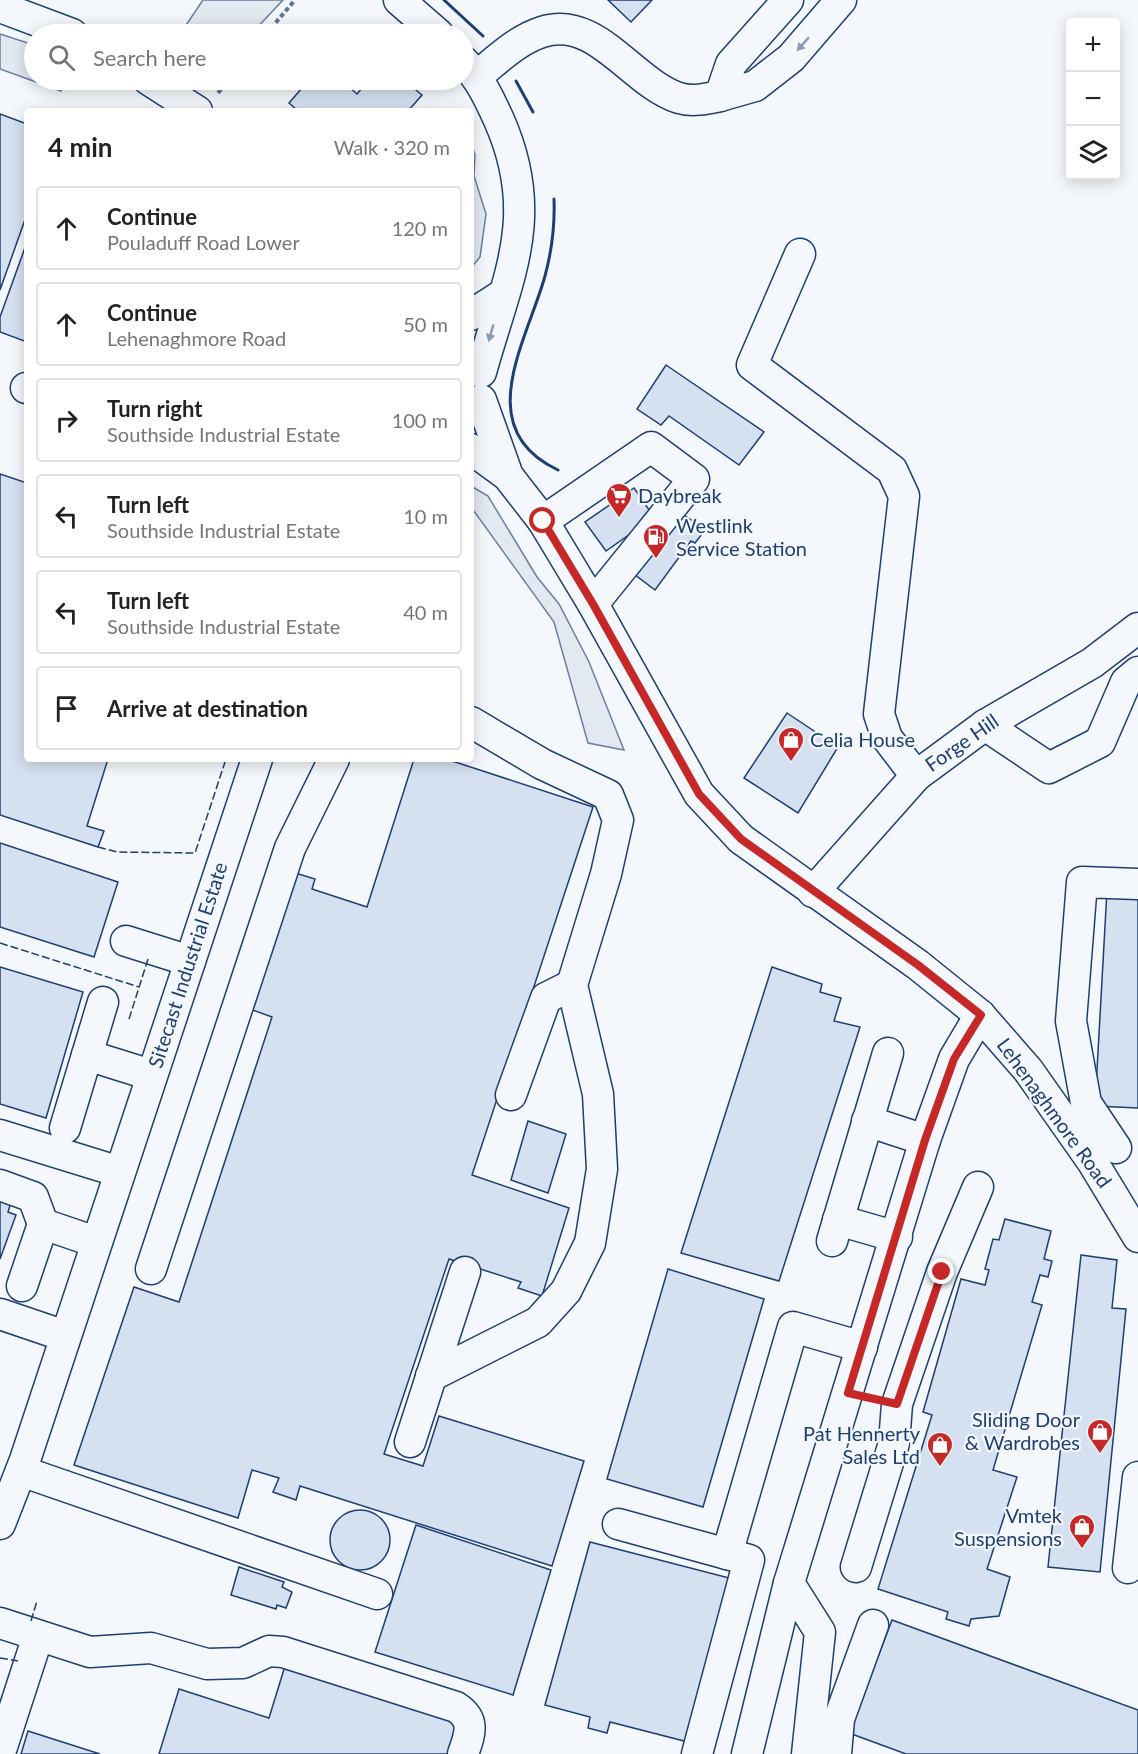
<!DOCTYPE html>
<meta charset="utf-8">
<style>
:root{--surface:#fff;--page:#f2f2f2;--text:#222;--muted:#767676;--line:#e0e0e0}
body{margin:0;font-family:Lato,sans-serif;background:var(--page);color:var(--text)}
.controls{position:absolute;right:18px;top:18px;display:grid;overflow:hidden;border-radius:6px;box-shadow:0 3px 15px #0003}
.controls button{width:54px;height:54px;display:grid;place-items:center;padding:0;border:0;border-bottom:2px solid var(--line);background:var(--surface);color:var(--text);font:30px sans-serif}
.stop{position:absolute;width:18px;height:18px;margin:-14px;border:4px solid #c62828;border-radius:50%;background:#fff}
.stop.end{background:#c62828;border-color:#fff;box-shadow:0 2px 6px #0008}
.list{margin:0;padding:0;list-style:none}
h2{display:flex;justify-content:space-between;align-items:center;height:78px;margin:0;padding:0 24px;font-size:26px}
h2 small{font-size:20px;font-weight:400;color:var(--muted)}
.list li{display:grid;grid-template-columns:39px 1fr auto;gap:18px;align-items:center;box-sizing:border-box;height:84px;margin:0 12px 12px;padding:0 12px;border:2px solid var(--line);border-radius:6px}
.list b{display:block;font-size:22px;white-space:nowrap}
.list p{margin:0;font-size:20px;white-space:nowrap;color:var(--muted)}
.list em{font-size:20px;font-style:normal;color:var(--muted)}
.icon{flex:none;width:33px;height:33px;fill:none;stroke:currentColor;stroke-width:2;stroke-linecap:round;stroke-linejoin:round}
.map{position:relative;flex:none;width:1138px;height:1754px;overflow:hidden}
.search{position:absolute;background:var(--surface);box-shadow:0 3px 15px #0003;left:24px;top:24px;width:450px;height:66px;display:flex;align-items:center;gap:15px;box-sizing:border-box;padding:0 21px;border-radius:33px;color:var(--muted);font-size:22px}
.panel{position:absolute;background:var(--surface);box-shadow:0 3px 15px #0003;left:24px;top:108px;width:450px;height:654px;border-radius:6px}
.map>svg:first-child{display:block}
.green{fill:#e3e9f0;stroke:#687fa3;stroke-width:1.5}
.building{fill:#d5e0f0;stroke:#1d3f73;stroke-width:1.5}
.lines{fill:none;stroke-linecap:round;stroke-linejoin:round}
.minor-casing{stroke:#1d3f73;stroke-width:33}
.path{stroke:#5e769c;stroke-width:4;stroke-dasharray:4.5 3;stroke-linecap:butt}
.minor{stroke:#f4f7fb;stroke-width:30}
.fence{stroke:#1d3f73;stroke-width:1.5;stroke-dasharray:8 3;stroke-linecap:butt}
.wall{stroke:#1d3f73;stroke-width:3}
.oneway{fill:#889bb7}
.route{stroke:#c62828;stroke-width:8}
.labels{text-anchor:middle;stroke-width:4.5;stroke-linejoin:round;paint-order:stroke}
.poi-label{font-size:20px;fill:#1d3f73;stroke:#f4f7fb;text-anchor:start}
.street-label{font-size:20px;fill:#1d3f73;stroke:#f4f7fb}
</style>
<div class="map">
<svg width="1138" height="1754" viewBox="0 0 1138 1754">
<rect width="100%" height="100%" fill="#f4f7fb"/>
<g class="green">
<polygon points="203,0 283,0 251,34 180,34"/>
<polygon points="0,34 34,45 34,80 66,80 61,91 0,69"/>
<polygon points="471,142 475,155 474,176 486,214 480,257 471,268"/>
<polygon points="471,486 488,496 537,577 559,604 589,662 624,750 588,743 554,622 471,507"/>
</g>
<g class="building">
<polygon points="608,0 652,0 631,22"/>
<polygon points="309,80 341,80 357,94 369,80 404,80 422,95 408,111 298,111 289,103"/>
<polygon points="0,114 27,124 27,214 0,290"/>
<polygon points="27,242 27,342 0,332 0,317"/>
<polygon points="666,365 764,432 739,465 669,416 661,425 637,409"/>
<polygon points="0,474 27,483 27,759 108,759 87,826 104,831 98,847 0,815"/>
<polygon points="634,488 654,517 606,551 585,522"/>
<polygon points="680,512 705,530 695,543 691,541 655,590 634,574"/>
<polygon points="787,713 838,747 798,813 744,778"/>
<polygon points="414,759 446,759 593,807 472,1175 569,1208 542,1296 518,1288 521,1282 449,1259 384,1454 423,1466 439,1416 584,1461 552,1566 300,1486 296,1500 273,1492 279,1478 252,1470 238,1518 74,1465 134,1287 179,1302 272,1017 247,1008 292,872 315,879 312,889 367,907"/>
<polygon points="0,843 118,882 94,957 0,927"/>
<polygon points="1107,890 1138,892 1138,1108 1095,1106"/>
<polygon points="0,967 83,992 46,1118 0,1104"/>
<polygon points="772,967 822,984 820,992 841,998 834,1021 860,1027 779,1281 681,1253"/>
<polygon points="528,1121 566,1134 548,1193 511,1180"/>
<polygon points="0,1194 12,1199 8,1212 16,1215 0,1259"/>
<polygon points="1005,1219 1051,1231 1044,1259 1052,1261 1048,1277 1040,1275 1032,1302 1042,1305 993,1470 1017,1477 987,1569 1010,1577 999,1616 971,1619 969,1626 946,1619 948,1612 878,1589 932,1415 923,1412 961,1279 985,1285 989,1270 985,1269 993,1239 999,1240"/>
<polygon points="1081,1255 1117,1260 1112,1308 1126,1309 1100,1572 1048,1567"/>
<polygon points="668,1269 764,1299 703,1507 607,1479"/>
<circle cx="360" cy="1540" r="30"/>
<polygon points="416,1525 551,1570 513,1695 375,1652"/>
<polygon points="590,1542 733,1579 688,1742 610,1722 607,1733 588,1728 590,1717 545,1705"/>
<polygon points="239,1567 284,1582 282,1587 292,1592 286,1608 277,1605 276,1609 231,1595"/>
<polygon points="892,1620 1138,1710 1138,1754 906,1754 849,1733"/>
<polygon points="285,1666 463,1723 453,1754 159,1754 179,1689 269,1718"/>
<polygon points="28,1731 100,1754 21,1754"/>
</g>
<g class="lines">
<defs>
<g id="minor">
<polyline points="399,0 438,34"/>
<polyline points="0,7 72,34"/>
<path d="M 464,62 C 480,79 489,98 499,120 C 542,217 507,278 481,372"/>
<path d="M 477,76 C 497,60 517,40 542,32 C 596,14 632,83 679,98 C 692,102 706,99 720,96 L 731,64 L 788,0"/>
<polyline points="149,80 197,111"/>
<polyline points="720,96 755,86 791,58 841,0"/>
<polyline points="800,254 752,365 892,470 904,496 879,714 887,738 916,776"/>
<polyline points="471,315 502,295"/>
<polyline points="26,388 27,388"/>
<polyline points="481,400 508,476"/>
<polyline points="471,449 508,476 543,521 593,604 699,794 741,839 918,965 980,1015 1028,1070 1092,1161 1138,1237"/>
<polyline points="543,521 651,447 694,479 593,604"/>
<polyline points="985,725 1049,768 1100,742 1126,682 1138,672"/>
<polyline points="813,892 916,776 985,725 1092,663 1138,628"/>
<polyline points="126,941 190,961"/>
<polyline points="87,1055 151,1075"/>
<polyline points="511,1095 546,998 572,985"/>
<polyline points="867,1121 925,1140"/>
<polyline points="65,1128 103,1002"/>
<polyline points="0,1135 120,1172"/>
<polyline points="1116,1148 1086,1103 1071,1021 1082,882 1138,884"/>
<polyline points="0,1185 33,1197 43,1224 22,1286"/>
<polyline points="838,1220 897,1237"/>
<polyline points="43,1224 96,1242"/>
<polyline points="832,1241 888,1053"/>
<polyline points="151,1269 290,848 334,759"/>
<polyline points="0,1314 65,1336"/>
<polyline points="431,1376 538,1322 566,1291 590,1243 602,1169 598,1094 572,985 606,874 618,820 608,795 542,764 471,722"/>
<polyline points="410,1442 465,1272"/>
<polyline points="21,1471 377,1594"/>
<polyline points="0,1524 25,1460 257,759"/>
<polyline points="618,1524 749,1560 697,1754"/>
<polyline points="727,1554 793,1327 862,1347"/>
<polyline points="856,1567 894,1443 897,1404 942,1272 978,1187"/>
<polyline points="1128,1568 1138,1477"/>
<polyline points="789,1583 820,1632 807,1754"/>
<path d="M 0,1623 L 90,1652 L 151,1648 L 207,1664 L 243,1663 L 269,1651 L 283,1652 L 456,1707 C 476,1720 470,1734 463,1754"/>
<polyline points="0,1753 38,1636"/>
<polyline points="747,1754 789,1583 925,1140 954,1059 980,1015"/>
<polyline points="836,1754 839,1719 873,1625"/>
</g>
</defs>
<use href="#minor" class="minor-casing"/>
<g class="path">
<polyline points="266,34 295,0"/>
<polyline points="218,93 229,80"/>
</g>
<use href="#minor" class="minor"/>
<g class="fence">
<polyline points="98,847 117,852 195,853 226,759"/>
<polyline points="0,943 139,987"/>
<polyline points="129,1019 148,959"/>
<polyline points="31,1621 37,1601"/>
<polyline points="0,1658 18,1661"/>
</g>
<g class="wall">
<polyline points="444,0 483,36"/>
<polyline points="516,81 533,112"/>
<path d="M 554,199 C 555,226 552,250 545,276 C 527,341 470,429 558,470"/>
</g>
</g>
<defs><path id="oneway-solid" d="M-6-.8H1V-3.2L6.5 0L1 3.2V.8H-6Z" transform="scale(1.5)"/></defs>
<g class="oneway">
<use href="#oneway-solid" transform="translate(803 44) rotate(131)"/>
<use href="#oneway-solid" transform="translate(491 333) rotate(106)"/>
</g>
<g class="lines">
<polyline class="route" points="543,521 593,604 699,794 741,839 918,965 981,1015 954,1059 925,1140 848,1393 897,1404 942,1272"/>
</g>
<defs>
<symbol id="supermarket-pin" viewBox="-11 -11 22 30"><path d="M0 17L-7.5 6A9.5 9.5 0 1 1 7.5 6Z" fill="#c62828" stroke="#f4f7fb"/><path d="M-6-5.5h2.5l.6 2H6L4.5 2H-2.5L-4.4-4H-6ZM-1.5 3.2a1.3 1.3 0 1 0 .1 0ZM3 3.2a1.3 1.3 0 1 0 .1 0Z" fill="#fff"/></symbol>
<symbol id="fuel-pin" viewBox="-11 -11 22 30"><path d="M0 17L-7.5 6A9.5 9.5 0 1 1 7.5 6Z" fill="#c62828" stroke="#f4f7fb"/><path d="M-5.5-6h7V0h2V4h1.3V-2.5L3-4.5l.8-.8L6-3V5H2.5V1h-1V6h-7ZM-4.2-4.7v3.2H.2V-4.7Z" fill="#fff"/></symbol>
<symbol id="shop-pin" viewBox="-11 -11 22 30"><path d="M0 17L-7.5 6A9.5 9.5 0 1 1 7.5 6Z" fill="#c62828" stroke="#f4f7fb"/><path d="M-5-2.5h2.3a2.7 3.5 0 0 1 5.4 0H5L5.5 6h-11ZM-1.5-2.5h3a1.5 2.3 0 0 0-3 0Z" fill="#fff"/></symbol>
</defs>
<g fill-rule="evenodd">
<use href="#supermarket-pin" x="604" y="481" width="30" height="40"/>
<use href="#fuel-pin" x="641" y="522" width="30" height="40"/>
<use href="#shop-pin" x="776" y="725" width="30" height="40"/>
<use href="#shop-pin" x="1085" y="1417" width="30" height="40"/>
<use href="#shop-pin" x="925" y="1430" width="30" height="40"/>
<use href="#shop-pin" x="1067" y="1512" width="30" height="40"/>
</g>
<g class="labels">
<g class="poi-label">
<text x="638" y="503">Daybreak</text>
<text x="676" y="533">Westlink<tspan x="676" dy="23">Service Station</tspan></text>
<text x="810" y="747">Celia House</text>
<text x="1080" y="1427" text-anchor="end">Sliding Door<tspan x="1080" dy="23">&amp; Wardrobes</tspan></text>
<text x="920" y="1441" text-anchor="end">Pat Hennerty<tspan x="920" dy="23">Sales Ltd</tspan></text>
<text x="1062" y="1523" text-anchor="end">Vmtek<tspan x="1062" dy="23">Suspensions</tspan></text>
</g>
<g class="street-label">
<text transform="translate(962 743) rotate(-35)" y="7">Forge Hill</text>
<text transform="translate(188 965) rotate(-72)" y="7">Sitecast Industrial Estate</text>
<text transform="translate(1054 1113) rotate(54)" y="7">Lehenaghmore Road</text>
</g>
</g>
</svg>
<div class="controls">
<button>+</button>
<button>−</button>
<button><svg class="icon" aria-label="layers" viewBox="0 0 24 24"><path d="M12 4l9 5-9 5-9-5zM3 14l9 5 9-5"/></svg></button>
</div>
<div class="stop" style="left:543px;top:521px"></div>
<div class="stop end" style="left:942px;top:1272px"></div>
<div class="search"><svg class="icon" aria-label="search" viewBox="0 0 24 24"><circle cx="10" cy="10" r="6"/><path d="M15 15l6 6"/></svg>Search here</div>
<section class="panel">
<h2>4 min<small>Walk · 320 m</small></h2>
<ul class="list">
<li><svg class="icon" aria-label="ahead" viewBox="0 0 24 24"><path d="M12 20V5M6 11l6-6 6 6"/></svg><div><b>Continue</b><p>Pouladuff Road Lower</p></div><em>120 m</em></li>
<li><svg class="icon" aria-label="ahead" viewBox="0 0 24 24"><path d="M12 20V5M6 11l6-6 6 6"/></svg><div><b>Continue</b><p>Lehenaghmore Road</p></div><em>50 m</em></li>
<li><svg class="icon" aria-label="right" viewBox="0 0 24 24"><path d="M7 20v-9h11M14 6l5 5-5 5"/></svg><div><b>Turn right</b><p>Southside Industrial Estate</p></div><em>100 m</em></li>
<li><svg class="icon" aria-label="left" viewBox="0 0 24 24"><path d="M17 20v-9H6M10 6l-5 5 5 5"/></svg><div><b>Turn left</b><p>Southside Industrial Estate</p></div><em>10 m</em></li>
<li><svg class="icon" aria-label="left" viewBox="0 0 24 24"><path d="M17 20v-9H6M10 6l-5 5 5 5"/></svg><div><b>Turn left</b><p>Southside Industrial Estate</p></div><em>40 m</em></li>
<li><svg class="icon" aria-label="arrive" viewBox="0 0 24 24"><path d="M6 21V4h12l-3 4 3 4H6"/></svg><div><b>Arrive at destination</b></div></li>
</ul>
</section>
</div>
